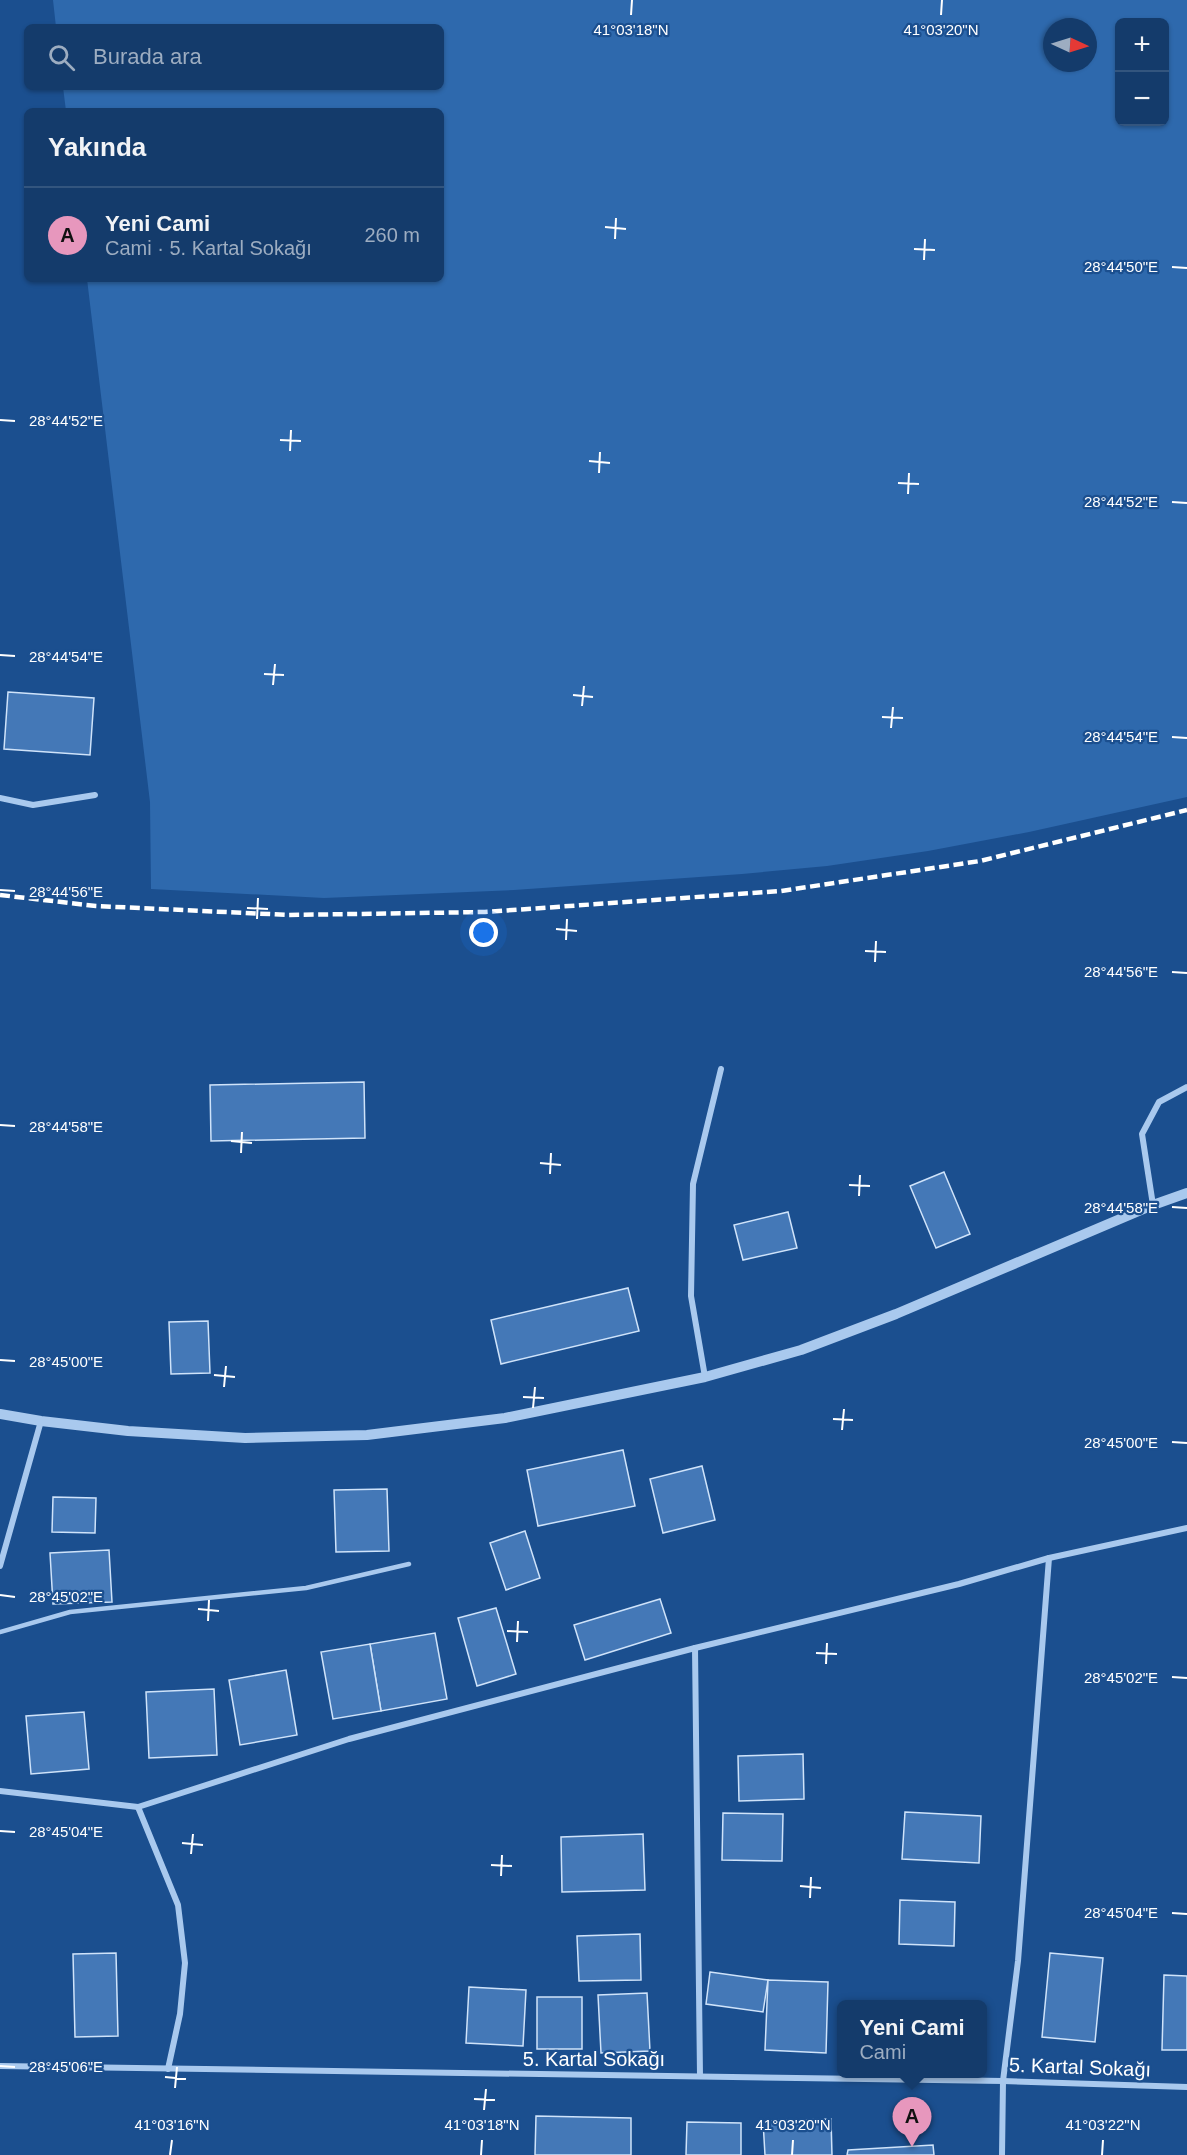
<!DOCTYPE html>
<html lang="tr">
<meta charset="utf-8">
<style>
:root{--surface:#143b6b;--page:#214673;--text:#f1f3f6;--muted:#9dadc1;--line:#33557e;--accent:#e797bd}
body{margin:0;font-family:Helvetica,sans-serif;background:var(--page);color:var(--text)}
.controls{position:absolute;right:18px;top:18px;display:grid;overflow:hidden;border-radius:9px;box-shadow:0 2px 4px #0004}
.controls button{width:54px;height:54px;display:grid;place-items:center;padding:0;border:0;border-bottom:2px solid var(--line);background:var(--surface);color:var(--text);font:30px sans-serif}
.compass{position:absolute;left:1043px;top:18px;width:54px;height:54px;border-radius:50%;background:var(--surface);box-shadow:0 2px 4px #0004;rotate:94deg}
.you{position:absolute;left:484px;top:933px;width:21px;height:21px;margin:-15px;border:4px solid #fff;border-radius:50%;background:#1a73e8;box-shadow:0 0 0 9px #1a73e833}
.badge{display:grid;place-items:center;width:39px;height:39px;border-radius:50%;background:var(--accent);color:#111;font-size:20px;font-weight:700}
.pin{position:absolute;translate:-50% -50px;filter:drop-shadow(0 2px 3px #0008)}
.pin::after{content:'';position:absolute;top:32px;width:21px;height:18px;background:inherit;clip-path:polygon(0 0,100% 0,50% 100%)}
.popup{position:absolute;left:837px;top:2000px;width:150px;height:78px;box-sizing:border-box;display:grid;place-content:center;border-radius:9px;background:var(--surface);filter:drop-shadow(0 2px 4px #0005);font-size:20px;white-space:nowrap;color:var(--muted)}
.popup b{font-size:22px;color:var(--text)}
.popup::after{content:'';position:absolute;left:50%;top:100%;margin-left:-12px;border:12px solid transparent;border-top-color:var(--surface)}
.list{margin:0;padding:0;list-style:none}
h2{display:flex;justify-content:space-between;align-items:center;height:78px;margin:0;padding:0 24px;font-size:26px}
h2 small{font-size:20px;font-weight:400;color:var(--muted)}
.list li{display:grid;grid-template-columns:39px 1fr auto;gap:18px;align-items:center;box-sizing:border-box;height:96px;padding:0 24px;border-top:2px solid var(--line)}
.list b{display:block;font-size:22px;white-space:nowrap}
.list p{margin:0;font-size:20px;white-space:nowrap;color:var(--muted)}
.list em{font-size:20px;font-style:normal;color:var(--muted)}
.icon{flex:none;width:33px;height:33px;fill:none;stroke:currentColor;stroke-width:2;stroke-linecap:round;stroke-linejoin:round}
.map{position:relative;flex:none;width:1187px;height:2155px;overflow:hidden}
.search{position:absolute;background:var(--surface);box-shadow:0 2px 4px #0004;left:24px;top:24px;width:420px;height:66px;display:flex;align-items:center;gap:15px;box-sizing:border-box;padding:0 21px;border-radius:9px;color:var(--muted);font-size:22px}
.panel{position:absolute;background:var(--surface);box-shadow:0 2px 4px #0004;left:24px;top:108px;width:420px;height:174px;border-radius:9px}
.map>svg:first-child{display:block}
.green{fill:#2e69ad;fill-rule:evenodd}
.building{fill:#4478b7;stroke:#cfe3fa;stroke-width:1.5}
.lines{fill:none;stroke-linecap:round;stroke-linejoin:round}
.service{stroke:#a9c9ee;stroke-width:4.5}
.minor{stroke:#a9c9ee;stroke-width:6}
.tertiary{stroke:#a9c9ee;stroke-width:10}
.rail{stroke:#fff;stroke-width:4.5;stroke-dasharray:10 4.5;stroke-linecap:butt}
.ticks{fill:none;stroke:#fff;stroke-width:2}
.labels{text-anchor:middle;stroke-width:4.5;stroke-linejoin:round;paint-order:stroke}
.street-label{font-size:20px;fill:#fff;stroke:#1b4f8f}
.ticks-label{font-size:15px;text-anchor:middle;fill:#fff;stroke:#1b4f8f;stroke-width:4.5;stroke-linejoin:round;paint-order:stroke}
</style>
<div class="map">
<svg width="1187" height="2155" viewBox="0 0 1187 2155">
<rect width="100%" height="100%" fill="#1b4f8f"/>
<path class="green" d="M 53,0 L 1187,0 L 1187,797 L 1029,832 L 928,851 L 827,866 L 742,874 L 514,890 L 324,898 L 151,889 L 150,802 L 87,279 L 441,279 L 441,111 L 66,111 L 63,87 L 441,87 L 441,27 L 56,27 ZM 1120,22 L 1164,22 L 1164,122 L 1120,122 ZM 1052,27 L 1088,27 L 1088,63 L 1052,63 Z"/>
<g class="building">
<polygon points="8,692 94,698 90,755 4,749"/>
<polygon points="364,1082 365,1138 211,1141 210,1085"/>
<polygon points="944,1172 970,1234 936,1248 910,1186"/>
<polygon points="788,1212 797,1248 743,1260 734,1225"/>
<polygon points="628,1288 639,1331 501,1364 491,1320"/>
<polygon points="208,1321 210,1373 171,1374 169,1322"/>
<polygon points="623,1450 635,1506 538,1526 527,1470"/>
<polygon points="702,1466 715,1520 663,1533 650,1479"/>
<polygon points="387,1489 389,1551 336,1552 334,1490"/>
<polygon points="53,1497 96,1498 95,1533 52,1532"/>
<polygon points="525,1531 540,1578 506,1590 490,1543"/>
<polygon points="109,1550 112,1602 53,1604 50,1553"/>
<polygon points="660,1599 671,1633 585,1660 574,1625"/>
<polygon points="496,1608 516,1674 477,1686 458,1618"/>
<polygon points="435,1633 447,1699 381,1711 370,1644"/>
<polygon points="370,1644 381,1711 333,1719 321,1652"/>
<polygon points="286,1670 297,1735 240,1745 229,1680"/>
<polygon points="214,1689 217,1755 149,1758 146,1692"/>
<polygon points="84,1712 89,1769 31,1774 26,1716"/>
<polygon points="803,1754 804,1799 739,1801 738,1756"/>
<polygon points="905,1812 981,1816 979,1863 902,1859"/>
<polygon points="723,1813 783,1814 782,1861 722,1860"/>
<polygon points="643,1834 645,1890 562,1892 561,1837"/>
<polygon points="900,1900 955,1902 954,1946 899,1944"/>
<polygon points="640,1934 641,1980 579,1981 577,1936"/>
<polygon points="116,1953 118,2036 75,2037 73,1954"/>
<polygon points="1050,1953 1103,1958 1095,2042 1042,2037"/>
<polygon points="710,1972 768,1980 763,2012 706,2004"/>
<polygon points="1164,1975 1187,1976 1187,2050 1162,2050"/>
<polygon points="768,1980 828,1982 826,2053 765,2050"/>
<polygon points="469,1987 526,1990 523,2046 466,2043"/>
<polygon points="647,1993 650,2051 601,2053 598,1995"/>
<rect x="537" y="1997" width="45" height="52"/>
<polygon points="536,2116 631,2118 631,2155 535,2155"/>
<polygon points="831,2119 832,2155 765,2155 763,2121"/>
<polygon points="687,2122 741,2123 741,2155 686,2155"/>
<polygon points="933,2145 934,2155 847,2155 848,2150"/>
</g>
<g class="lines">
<polyline class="service" points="0,1632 70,1612 306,1588 409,1564"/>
<g class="minor">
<polyline points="0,798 33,805 95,795"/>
<polyline points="1153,1205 1142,1134 1159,1102 1187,1087"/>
<polyline points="705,1377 691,1296 693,1184 721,1069"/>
<polyline points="0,1566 41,1421"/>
<polyline points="695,1648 700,2076"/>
<polyline points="0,1791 138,1807 349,1739 695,1648 959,1584 1049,1558 1187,1528"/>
<polyline points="138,1807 178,1905 185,1963 180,2014 168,2069"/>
<polyline points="0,2066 1003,2081 1187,2087"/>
<polyline points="1002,2155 1003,2081 1018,1961 1049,1558"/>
</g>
<polyline class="tertiary" points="0,1414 41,1421 128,1431 245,1438 367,1435 505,1418 705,1377 801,1350 896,1314 1153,1205 1187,1193"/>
<polyline class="rail" points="0,895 96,906 289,915 485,912 781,891 980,861 1187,810"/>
</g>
<path class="ticks" d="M 631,15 L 632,0M 941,15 L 942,0M 605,227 L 626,229M 615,239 L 616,218M 914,249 L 935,250M 924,260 L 925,239M 1172,267 L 1187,268M 0,420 L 15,421M 280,440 L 301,441M 290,451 L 291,430M 589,461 L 610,463M 599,473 L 600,452M 898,483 L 919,484M 908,494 L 909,473M 1172,502 L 1187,503M 0,655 L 15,656M 264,674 L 284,675M 273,685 L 275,664M 573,695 L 593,697M 582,706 L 584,686M 882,717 L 903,718M 891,728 L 893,707M 1172,737 L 1187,738M 0,890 L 15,891M 247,908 L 268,909M 257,919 L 258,898M 556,929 L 577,931M 566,940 L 567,919M 865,951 L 886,952M 875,962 L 876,941M 1172,972 L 1187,973M 0,1125 L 15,1126M 231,1141 L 252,1143M 241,1153 L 242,1132M 540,1163 L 561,1165M 550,1174 L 551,1153M 849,1185 L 870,1186M 859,1196 L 860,1175M 1172,1207 L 1187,1208M 0,1360 L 15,1361M 214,1375 L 235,1377M 224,1387 L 226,1366M 523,1397 L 544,1398M 533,1408 L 535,1387M 833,1419 L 853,1420M 842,1430 L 844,1409M 1172,1442 L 1187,1443M 0,1595 L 15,1597M 198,1609 L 219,1611M 208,1621 L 209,1600M 507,1631 L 528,1632M 517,1642 L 518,1621M 816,1653 L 837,1654M 826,1664 L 827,1643M 1172,1677 L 1187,1678M 0,1831 L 15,1832M 182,1843 L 203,1845M 191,1854 L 193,1834M 491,1865 L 512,1866M 501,1876 L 502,1855M 800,1886 L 821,1888M 810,1898 L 811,1877M 1172,1913 L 1187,1914M 0,2066 L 15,2067M 165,2077 L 186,2079M 175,2088 L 177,2067M 474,2099 L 495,2100M 484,2110 L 486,2089M 170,2155 L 172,2140M 481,2155 L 482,2140M 792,2155 L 793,2140M 1102,2155 L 1103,2140"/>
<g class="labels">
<g class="street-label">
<text x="594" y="2066">5. Kartal Sokağı</text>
<text transform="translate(1080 2067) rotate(2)" y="7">5. Kartal Sokağı</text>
</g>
</g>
<g class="ticks-label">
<text x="631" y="35">41°03'18"N</text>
<text x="941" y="35">41°03'20"N</text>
<text x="1121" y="272">28°44'50"E</text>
<text x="66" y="426">28°44'52"E</text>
<text x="1121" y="507">28°44'52"E</text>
<text x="66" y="662">28°44'54"E</text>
<text x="1121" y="742">28°44'54"E</text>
<text x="66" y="897">28°44'56"E</text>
<text x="1121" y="977">28°44'56"E</text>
<text x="66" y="1132">28°44'58"E</text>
<text x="1121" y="1213">28°44'58"E</text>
<text x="66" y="1367">28°45'00"E</text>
<text x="1121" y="1448">28°45'00"E</text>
<text x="66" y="1602">28°45'02"E</text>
<text x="1121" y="1683">28°45'02"E</text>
<text x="66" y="1837">28°45'04"E</text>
<text x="1121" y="1918">28°45'04"E</text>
<text x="66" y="2072">28°45'06"E</text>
<text x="172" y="2130">41°03'16"N</text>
<text x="482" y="2130">41°03'18"N</text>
<text x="793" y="2130">41°03'20"N</text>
<text x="1103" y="2130">41°03'22"N</text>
</g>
</svg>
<div class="controls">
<button>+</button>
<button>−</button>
</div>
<svg class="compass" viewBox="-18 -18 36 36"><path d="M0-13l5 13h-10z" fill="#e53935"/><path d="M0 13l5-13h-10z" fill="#9dadc1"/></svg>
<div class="you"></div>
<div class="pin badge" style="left:912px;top:2147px">A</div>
<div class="popup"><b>Yeni Cami</b>Cami</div>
<div class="search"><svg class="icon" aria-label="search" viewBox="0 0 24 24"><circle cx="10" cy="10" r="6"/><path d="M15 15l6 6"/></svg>Burada ara</div>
<section class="panel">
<h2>Yakında<small></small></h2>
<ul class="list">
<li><span class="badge">A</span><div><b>Yeni Cami</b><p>Cami · 5. Kartal Sokağı</p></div><em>260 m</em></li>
</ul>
</section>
</div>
